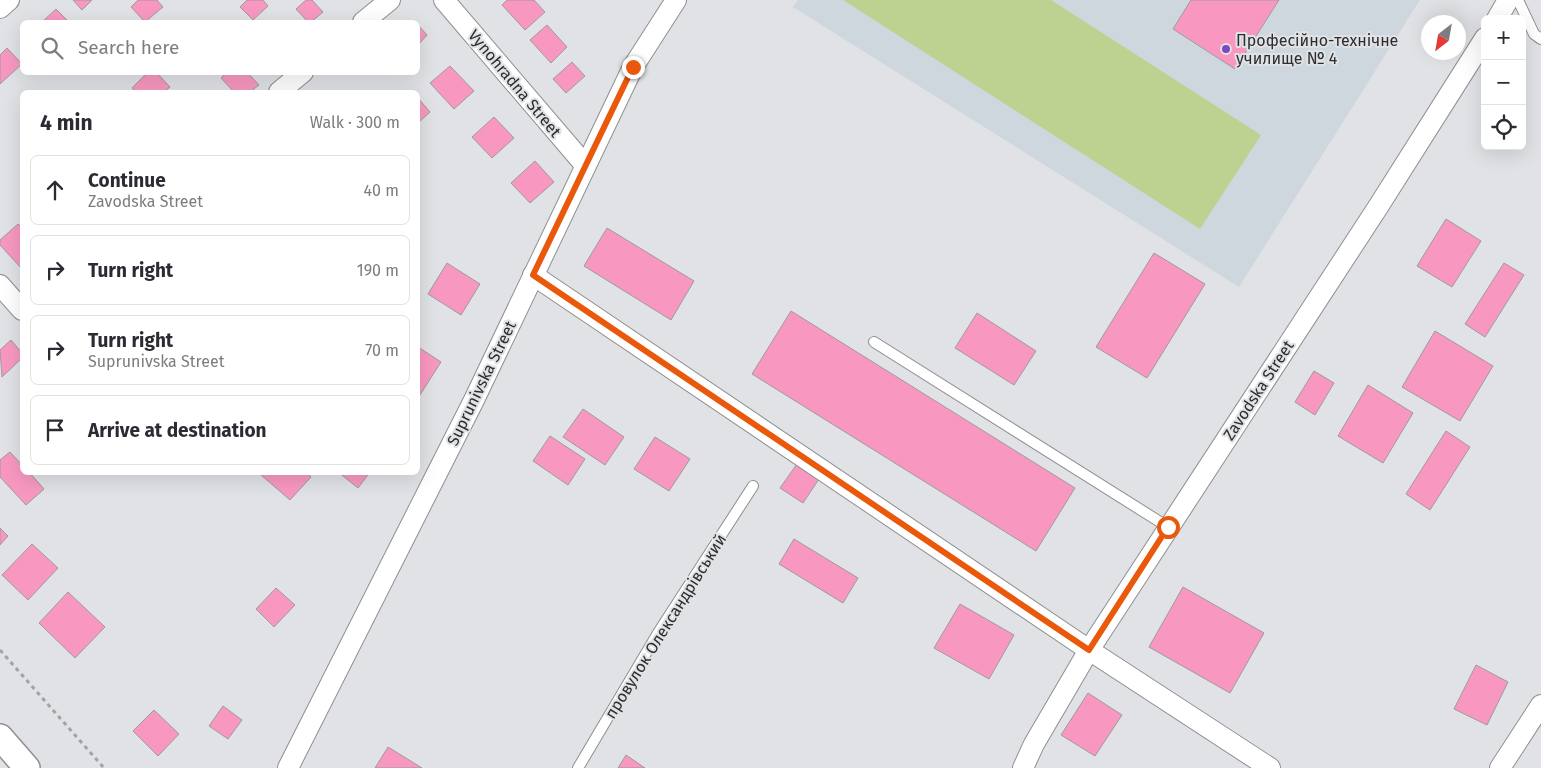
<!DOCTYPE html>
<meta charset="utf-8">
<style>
:root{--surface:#fff;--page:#f7f7f7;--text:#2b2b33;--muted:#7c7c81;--line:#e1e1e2}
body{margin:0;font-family:"Fira Sans",sans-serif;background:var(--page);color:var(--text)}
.controls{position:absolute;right:15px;top:15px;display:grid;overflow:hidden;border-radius:8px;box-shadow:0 5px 20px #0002}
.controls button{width:45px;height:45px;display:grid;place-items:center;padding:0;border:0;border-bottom:1px solid var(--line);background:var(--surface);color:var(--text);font:25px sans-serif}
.compass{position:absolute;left:1421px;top:15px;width:45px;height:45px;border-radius:50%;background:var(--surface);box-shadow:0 5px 20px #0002;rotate:211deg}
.stop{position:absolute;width:15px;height:15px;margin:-11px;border:4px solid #ea580c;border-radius:50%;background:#fff}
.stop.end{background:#ea580c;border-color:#fff;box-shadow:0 1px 5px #0008}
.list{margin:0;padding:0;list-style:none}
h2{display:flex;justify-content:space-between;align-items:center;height:65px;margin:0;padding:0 20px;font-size:21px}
h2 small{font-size:16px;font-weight:400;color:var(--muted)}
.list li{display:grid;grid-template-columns:32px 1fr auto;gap:15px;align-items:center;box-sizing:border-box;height:70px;margin:0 10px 10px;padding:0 10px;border:1px solid var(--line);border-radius:8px}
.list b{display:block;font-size:19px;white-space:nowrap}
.list p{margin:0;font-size:16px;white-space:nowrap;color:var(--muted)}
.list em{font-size:16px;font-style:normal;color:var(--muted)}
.icon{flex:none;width:28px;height:28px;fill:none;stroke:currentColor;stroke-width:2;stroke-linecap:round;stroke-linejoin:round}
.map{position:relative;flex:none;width:1541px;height:768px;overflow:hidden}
.search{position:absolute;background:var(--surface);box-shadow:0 5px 20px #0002;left:20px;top:20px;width:400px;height:55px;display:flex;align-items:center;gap:12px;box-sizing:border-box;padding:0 18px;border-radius:8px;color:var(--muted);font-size:19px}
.panel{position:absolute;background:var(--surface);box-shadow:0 5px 20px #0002;left:20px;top:90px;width:400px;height:385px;border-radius:8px}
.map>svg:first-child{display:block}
.built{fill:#cfd7de}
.green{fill:#bdd290}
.building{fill:#f898c1;stroke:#9e9a9c}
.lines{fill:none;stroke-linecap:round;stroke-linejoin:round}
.service-casing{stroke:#8d8f91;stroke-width:12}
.minor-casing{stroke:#8d8f91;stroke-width:22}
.tertiary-casing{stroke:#8d8f91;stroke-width:28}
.path{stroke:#a1a3a5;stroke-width:3;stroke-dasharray:4 4;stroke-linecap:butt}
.service{stroke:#fff;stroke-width:10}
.minor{stroke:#fff;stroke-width:20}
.tertiary{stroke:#fff;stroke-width:25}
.route{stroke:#ea580c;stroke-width:6}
.poi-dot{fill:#7b49c0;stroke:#e0e2e5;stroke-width:2}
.labels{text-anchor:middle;stroke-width:4;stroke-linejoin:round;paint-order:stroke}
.poi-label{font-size:16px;fill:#2c2d2e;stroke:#e0e2e5;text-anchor:start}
.street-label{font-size:16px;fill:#2c2d2e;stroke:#e0e2e5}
</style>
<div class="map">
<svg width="1541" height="768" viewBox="0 0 1541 768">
<rect width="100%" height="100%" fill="#e0e2e5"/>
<polygon class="built" points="798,0 1420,0 1239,287 793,7"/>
<polygon class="green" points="843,0 1051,0 1261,135 1200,229"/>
<g class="building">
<polygon points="73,0 92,0 82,10"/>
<polygon points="138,0 157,0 163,7 145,22 131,7"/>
<polygon points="247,0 263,0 268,6 253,20 240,7"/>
<polygon points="306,0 312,0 323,12 311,22 308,22 296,9"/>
<polygon points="507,0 534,0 545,12 525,30 502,5"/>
<polygon points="1191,0 1279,0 1235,69 1173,29"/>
<polygon points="56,9 69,22 42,22"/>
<polygon points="418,25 427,35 418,45"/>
<polygon points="547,25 567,47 551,63 530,40"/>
<polygon points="7,48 22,64 0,84 0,55"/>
<polygon points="572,62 585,76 566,93 553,79"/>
<polygon points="450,66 474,91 454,109 430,83"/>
<polygon points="148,72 156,72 170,87 164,92 136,92 132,88"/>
<polygon points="227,72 247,72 259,85 250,92 234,92 221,78"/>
<polygon points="418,98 430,112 418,123"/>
<polygon points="494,117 514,138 492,158 472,137"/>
<polygon points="535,161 554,182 530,203 511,183"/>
<polygon points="1446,219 1481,241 1452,287 1417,266"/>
<polygon points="18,224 22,228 22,269 0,245 0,240"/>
<polygon points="607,228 694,281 671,320 584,266"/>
<polygon points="1154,253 1205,284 1147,378 1096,347"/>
<polygon points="447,263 480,284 461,315 428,294"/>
<polygon points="1504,263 1524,275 1485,337 1465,324"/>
<polygon points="791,311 1075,488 1036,551 752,374"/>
<polygon points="977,313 1036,351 1014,385 955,348"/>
<polygon points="1435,331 1493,366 1460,421 1402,387"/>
<polygon points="11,340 22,353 22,358 2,377 0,350"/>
<polygon points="418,347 441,362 418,398"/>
<polygon points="1314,371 1334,383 1315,415 1295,402"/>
<polygon points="1368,385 1413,413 1383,463 1338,436"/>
<polygon points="583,409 624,437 605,465 563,437"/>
<polygon points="1446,431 1470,447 1430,510 1406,494"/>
<polygon points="550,436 585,459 568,485 533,461"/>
<polygon points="655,437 690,459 669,491 634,469"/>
<polygon points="10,452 22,465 22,472 29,472 44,489 26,505 0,477 0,460"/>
<polygon points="797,464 819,479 803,503 780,488"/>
<polygon points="262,472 306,472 311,477 290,500 260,474"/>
<polygon points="338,472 370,472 358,488"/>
<polygon points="0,528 8,536 0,545"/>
<polygon points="794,539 858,578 843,603 779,564"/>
<polygon points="32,544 58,568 28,600 2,575"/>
<polygon points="1183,587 1264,633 1230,693 1149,647"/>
<polygon points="276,588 295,605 274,627 256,609"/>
<polygon points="68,592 105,627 75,658 39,623"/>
<polygon points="960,604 1014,635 989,679 934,648"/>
<polygon points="1476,665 1508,682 1487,725 1454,709"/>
<polygon points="1088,693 1122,715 1095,756 1061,735"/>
<polygon points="223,706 242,720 228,739 209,726"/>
<polygon points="154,710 179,734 158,756 133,731"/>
<polygon points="388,747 422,768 375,768"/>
<polygon points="626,755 645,768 618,768"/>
</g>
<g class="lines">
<defs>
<g id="service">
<polyline points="1518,0 1534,34 1541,39"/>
<polyline points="874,342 1168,527"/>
<polyline points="578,768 658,633 753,486"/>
</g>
<g id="minor">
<polyline points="444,0 585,165"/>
<polyline points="0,8 9,0"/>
<polyline points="1497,19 1508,0"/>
<polyline points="363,22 390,0"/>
<polyline points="279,92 303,72"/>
<polyline points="533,275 1089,650 1270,768"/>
<polyline points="0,285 22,310"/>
<polyline points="288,768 474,400 633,67 676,0"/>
<polyline points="1023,768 1034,744 1089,650 1378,207 1485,38"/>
<polyline points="1500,768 1541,705"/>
</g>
<polyline id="tertiary" points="0,737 27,768"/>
</defs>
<use href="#service" class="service-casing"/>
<use href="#minor" class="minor-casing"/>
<use href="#tertiary" class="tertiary-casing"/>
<polyline class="path" points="0,650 104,768"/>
<use href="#service" class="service"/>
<use href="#minor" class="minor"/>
<use href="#tertiary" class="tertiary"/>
</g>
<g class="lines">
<polyline class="route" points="633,67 533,275 1089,650 1168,527"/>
</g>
<circle class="poi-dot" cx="1226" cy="49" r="5"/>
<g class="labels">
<g class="poi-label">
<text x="1236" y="46">Професійно-технічне<tspan x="1236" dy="18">училище № 4</tspan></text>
</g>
<g class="street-label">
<text transform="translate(515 83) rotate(50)" y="6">Vynohradna Street</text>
<text transform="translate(481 383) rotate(-64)" y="6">Suprunivska Street</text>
<text transform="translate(1258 390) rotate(-57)" y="6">Zavodska Street</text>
<text transform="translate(665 626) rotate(-58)" y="6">провулок Олександрівський</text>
</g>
</g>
</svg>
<div class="controls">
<button>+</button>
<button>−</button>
<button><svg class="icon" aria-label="locate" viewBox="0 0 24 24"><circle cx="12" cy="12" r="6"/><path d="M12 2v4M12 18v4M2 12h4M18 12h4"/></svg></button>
</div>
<svg class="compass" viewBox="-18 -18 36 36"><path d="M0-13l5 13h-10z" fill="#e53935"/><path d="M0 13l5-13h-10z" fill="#7c7c81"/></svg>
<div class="stop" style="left:1168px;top:527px"></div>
<div class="stop end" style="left:633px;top:67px"></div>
<div class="search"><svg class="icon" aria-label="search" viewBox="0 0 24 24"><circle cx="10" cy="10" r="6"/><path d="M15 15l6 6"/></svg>Search here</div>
<section class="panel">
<h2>4 min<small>Walk · 300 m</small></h2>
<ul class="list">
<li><svg class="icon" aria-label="ahead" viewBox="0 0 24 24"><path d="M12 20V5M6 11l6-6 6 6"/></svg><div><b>Continue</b><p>Zavodska Street</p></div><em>40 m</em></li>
<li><svg class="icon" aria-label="right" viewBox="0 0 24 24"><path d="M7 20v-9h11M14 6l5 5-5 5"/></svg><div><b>Turn right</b></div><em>190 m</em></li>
<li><svg class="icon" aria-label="right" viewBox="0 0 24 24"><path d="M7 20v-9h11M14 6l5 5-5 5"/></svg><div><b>Turn right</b><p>Suprunivska Street</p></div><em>70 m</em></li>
<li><svg class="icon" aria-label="arrive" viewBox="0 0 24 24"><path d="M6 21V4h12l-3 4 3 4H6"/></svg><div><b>Arrive at destination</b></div></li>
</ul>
</section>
</div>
